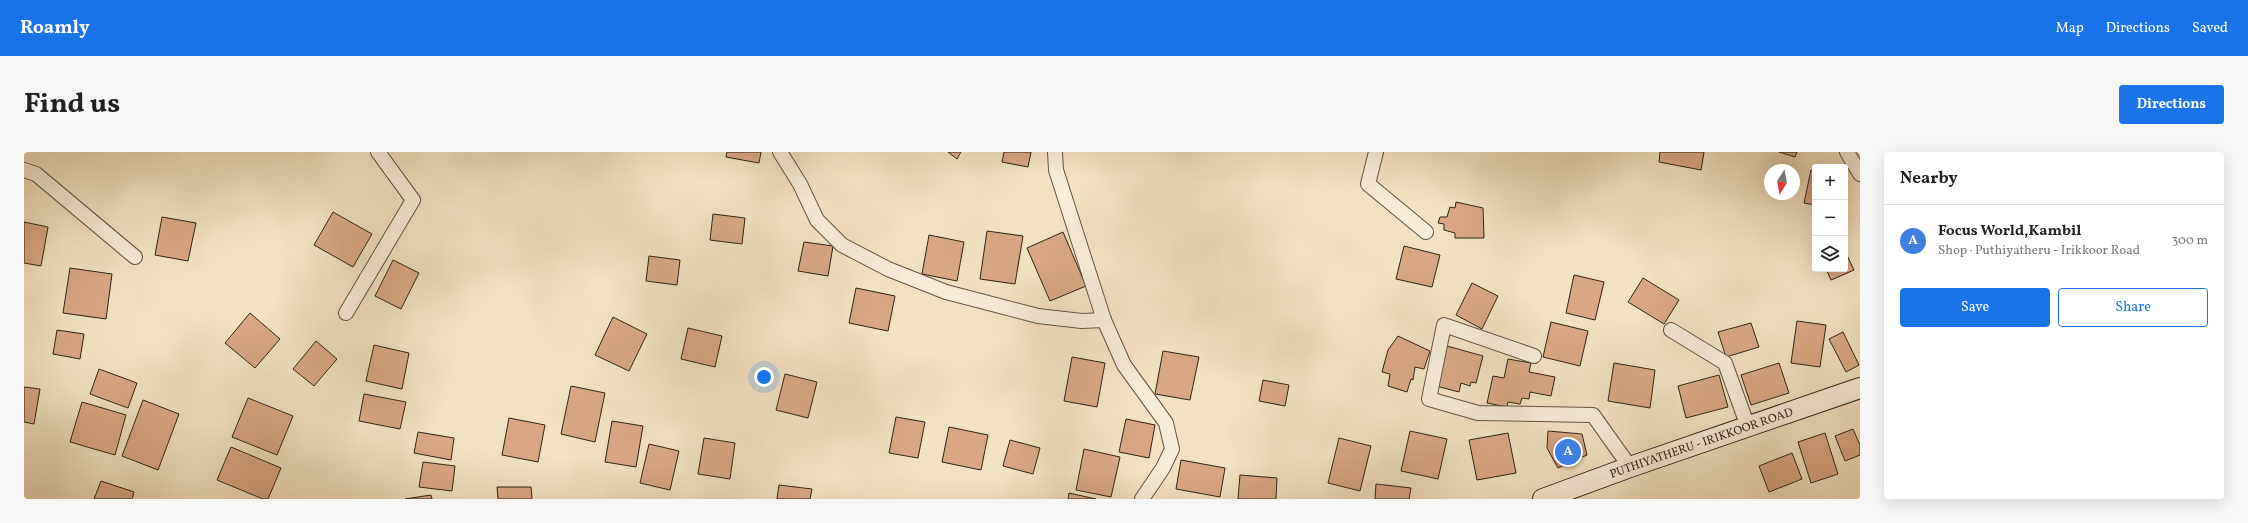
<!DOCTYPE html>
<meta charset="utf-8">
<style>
:root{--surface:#fff;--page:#f6f6f6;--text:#222;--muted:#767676;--line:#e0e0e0;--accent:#1a73e8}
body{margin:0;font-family:Vollkorn,serif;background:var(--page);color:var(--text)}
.controls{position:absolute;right:12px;top:12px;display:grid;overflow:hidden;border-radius:4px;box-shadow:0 4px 16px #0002}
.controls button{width:36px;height:36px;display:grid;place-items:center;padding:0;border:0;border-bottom:1px solid var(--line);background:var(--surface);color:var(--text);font:20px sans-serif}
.compass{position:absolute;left:1740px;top:12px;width:36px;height:36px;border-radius:50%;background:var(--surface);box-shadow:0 4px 16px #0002;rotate:191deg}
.you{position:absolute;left:740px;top:225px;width:14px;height:14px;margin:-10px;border:3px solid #fff;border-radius:50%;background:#1a73e8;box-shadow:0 0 0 6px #1a73e833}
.badge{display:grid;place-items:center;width:26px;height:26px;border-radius:50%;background:var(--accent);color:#fff;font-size:13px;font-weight:700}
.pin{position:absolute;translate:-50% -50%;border:2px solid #fff;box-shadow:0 1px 4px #0006}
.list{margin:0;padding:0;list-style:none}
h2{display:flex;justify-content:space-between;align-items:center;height:52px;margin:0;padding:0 16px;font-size:17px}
h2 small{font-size:13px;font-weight:400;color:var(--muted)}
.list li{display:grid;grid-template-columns:26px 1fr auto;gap:12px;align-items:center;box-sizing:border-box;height:72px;padding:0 16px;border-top:1px solid var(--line)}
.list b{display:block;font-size:15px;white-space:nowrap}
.list p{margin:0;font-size:13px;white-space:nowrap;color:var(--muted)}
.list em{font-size:13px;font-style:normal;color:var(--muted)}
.actions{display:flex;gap:8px;padding:12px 16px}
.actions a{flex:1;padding:9px 0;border:1px solid var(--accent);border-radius:4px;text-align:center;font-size:14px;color:var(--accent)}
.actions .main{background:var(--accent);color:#fff}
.icon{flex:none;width:22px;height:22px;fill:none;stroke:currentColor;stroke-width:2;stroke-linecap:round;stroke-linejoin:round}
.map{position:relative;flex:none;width:1836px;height:347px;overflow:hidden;border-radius:4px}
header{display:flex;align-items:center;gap:24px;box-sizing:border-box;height:56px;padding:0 20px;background:var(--accent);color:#fff}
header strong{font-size:19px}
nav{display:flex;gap:22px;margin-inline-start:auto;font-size:14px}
.intro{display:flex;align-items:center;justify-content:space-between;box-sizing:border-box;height:96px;padding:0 24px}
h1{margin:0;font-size:28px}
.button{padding:10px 18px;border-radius:4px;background:var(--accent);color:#fff;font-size:14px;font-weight:700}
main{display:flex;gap:24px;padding:0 24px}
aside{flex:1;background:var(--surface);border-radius:4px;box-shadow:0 4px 16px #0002}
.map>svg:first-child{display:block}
.building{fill:#d9a784;stroke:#2e2316}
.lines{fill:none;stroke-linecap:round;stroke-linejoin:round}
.minor-casing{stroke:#5f5341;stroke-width:16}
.secondary-casing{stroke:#2e2316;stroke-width:22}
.minor{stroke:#f7ecd7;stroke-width:14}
.secondary{stroke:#f7ecd7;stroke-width:20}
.labels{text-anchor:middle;stroke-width:4;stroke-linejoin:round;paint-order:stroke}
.street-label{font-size:12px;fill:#2e2316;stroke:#f7ecd7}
</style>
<header>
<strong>Roamly</strong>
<nav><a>Map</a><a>Directions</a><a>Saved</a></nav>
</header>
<div class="intro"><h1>Find us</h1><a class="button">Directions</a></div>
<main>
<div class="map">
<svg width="1836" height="347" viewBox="0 0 1836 347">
<rect width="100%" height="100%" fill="#f3e2c1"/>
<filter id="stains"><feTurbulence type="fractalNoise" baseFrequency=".005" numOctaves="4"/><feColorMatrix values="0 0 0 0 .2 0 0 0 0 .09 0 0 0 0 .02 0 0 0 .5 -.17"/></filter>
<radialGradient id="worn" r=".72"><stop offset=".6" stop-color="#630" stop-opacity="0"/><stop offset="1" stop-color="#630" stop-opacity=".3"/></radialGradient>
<g class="building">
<polygon points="703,0 737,0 735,11 702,5"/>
<polygon points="924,0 937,0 933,7"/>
<polygon points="980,0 1007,0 1004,15 978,10"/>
<polygon points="1636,0 1680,0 1677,18 1635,10"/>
<polygon points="1755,0 1773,0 1771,5"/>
<polygon points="1787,18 1791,19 1791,53 1780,51"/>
<polygon points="1432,50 1459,56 1460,86 1431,86 1431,81 1420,78 1420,72 1414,71 1416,65 1423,65 1426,55 1431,56"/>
<polygon points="309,60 348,82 329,115 290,93"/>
<polygon points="689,62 721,66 718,92 686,88"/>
<polygon points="138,65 172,71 164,109 131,103"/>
<polygon points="0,70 24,75 17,114 0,111"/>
<polygon points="963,79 999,84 991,132 956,127"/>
<polygon points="1039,80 1062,134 1026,149 1003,96"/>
<polygon points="905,83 940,90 933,129 898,122"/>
<polygon points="780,90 809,94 804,124 774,119"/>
<polygon points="1380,94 1416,103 1408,135 1372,127"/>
<polygon points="1821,99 1830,118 1807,128 1802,117 1821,117"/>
<polygon points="625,104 656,108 653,133 622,129"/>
<polygon points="369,108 395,121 377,157 351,144"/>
<polygon points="46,116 88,122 82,167 39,161"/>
<polygon points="1550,123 1580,130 1571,168 1542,161"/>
<polygon points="1619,126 1655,148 1640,172 1604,150"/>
<polygon points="1448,131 1474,144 1458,177 1432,163"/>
<polygon points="832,136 871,144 864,179 825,171"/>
<polygon points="226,161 256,187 231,216 201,191"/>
<polygon points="589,165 623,182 605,219 571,203"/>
<polygon points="1773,169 1802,173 1796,215 1767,211"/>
<polygon points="1527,170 1564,179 1556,214 1519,205"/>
<polygon points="1727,171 1735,195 1702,205 1694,180"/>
<polygon points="664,176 698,184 691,215 657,207"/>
<polygon points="33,178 60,182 56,207 29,202"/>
<polygon points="1819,180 1835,213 1822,220 1805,187"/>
<polygon points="1374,184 1406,199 1400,217 1391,215 1389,228 1387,227 1383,240 1364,234 1366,222 1358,220 1364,198"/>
<polygon points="292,189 313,207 290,234 269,217"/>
<polygon points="350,193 385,201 378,237 342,229"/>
<polygon points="1423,194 1459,204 1452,231 1447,230 1446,234 1437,231 1435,240 1412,234"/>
<polygon points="1139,199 1175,205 1166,248 1131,242"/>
<polygon points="1048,205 1081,211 1073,255 1040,249"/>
<polygon points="1484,207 1507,211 1505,220 1531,225 1527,244 1506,240 1505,247 1498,246 1496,252 1484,250 1483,255 1463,251 1469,224 1480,226"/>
<polygon points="1590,211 1631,218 1626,256 1584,249"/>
<polygon points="1755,211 1765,241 1727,253 1717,223"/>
<polygon points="75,217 113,231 104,256 66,242"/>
<polygon points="761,222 793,230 784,266 752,258"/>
<polygon points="1695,223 1704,255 1662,266 1654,234"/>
<polygon points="1239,228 1265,233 1261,254 1235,249"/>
<polygon points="547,234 581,241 571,290 537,282"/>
<polygon points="0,235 16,237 10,272 0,270"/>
<polygon points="340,242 382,250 376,277 335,269"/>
<polygon points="224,246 269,264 253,303 208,285"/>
<polygon points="119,248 155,262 134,318 98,304"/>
<polygon points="58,250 102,263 91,303 46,290"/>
<polygon points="872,265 901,270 894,306 865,301"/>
<polygon points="485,266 521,273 514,310 478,303"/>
<polygon points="1102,267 1131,273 1125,306 1095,300"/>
<polygon points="588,269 619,274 612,315 581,310"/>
<polygon points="925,275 964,283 957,318 918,310"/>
<polygon points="1829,277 1836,293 1836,303 1821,309 1811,284"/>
<polygon points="1386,279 1423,287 1414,327 1377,319"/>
<polygon points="1524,279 1558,282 1563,303 1534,316 1523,296"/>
<polygon points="394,280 430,286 427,308 390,301"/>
<polygon points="1484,281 1492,321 1453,328 1445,288"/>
<polygon points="1801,281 1814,322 1787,331 1774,290"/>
<polygon points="680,286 711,291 706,327 674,322"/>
<polygon points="1315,286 1347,294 1336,339 1304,331"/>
<polygon points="986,288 1016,296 1009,322 979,314"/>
<polygon points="625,292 655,299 646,338 616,331"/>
<polygon points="207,295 257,316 244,347 239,347 193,328"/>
<polygon points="1060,297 1096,305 1087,345 1052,338"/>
<polygon points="1768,301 1778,327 1745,340 1735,314"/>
<polygon points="1157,308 1201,316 1196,345 1152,337"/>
<polygon points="399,310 431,314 428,339 395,335"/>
<polygon points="1216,323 1253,326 1252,347 1214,347"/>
<polygon points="77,329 110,340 108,347 70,347"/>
<polygon points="1352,332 1387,336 1385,347 1351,347"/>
<polygon points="755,333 788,337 786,347 753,347"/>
<polygon points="473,335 507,335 508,347 474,347"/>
<polygon points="1045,341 1072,347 1044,347"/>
<polygon points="407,343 408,347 381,347"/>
</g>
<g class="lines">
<defs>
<g id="minor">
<polyline points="756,0 776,32 793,68 818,93 864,117 922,140 1014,164 1058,169 1080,168"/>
<polyline points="1031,0 1032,18 1080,168 1100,213 1142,271 1148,297 1139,316 1118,347"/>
<polyline points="1352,0 1344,32 1402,80"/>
<polyline points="1823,0 1836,22"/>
<polyline points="0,18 12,22 111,105"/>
<polyline points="322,161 389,48 354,0"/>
<polyline points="1647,178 1701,211 1724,275"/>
<polyline points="1510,204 1420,173 1405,247 1454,261 1569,263 1606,315"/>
</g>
<g id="secondary">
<path id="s1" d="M 1519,347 L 1606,315 L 1836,236"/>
</g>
</defs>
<use href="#minor" class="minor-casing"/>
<use href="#secondary" class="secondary-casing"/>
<use href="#minor" class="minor"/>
<use href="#secondary" class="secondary"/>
</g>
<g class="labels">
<g class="street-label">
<text dy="4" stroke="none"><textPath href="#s1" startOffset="168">PUTHIYATHERU - IRIKKOOR ROAD</textPath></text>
</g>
</g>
<rect width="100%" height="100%" filter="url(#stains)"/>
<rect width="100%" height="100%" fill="url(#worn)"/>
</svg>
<div class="controls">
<button>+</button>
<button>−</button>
<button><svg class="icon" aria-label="layers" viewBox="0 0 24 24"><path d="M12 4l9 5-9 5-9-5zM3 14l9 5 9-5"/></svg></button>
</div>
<svg class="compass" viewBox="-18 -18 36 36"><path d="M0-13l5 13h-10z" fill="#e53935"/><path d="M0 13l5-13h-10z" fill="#767676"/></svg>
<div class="you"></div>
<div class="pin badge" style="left:1544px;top:300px;background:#3f7fe0">A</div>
</div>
<aside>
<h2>Nearby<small></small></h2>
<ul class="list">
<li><span class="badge" style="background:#3f7fe0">A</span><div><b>Focus World,Kambil</b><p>Shop · Puthiyatheru - Irikkoor Road</p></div><em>300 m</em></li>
</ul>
<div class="actions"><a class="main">Save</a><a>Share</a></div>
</aside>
</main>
